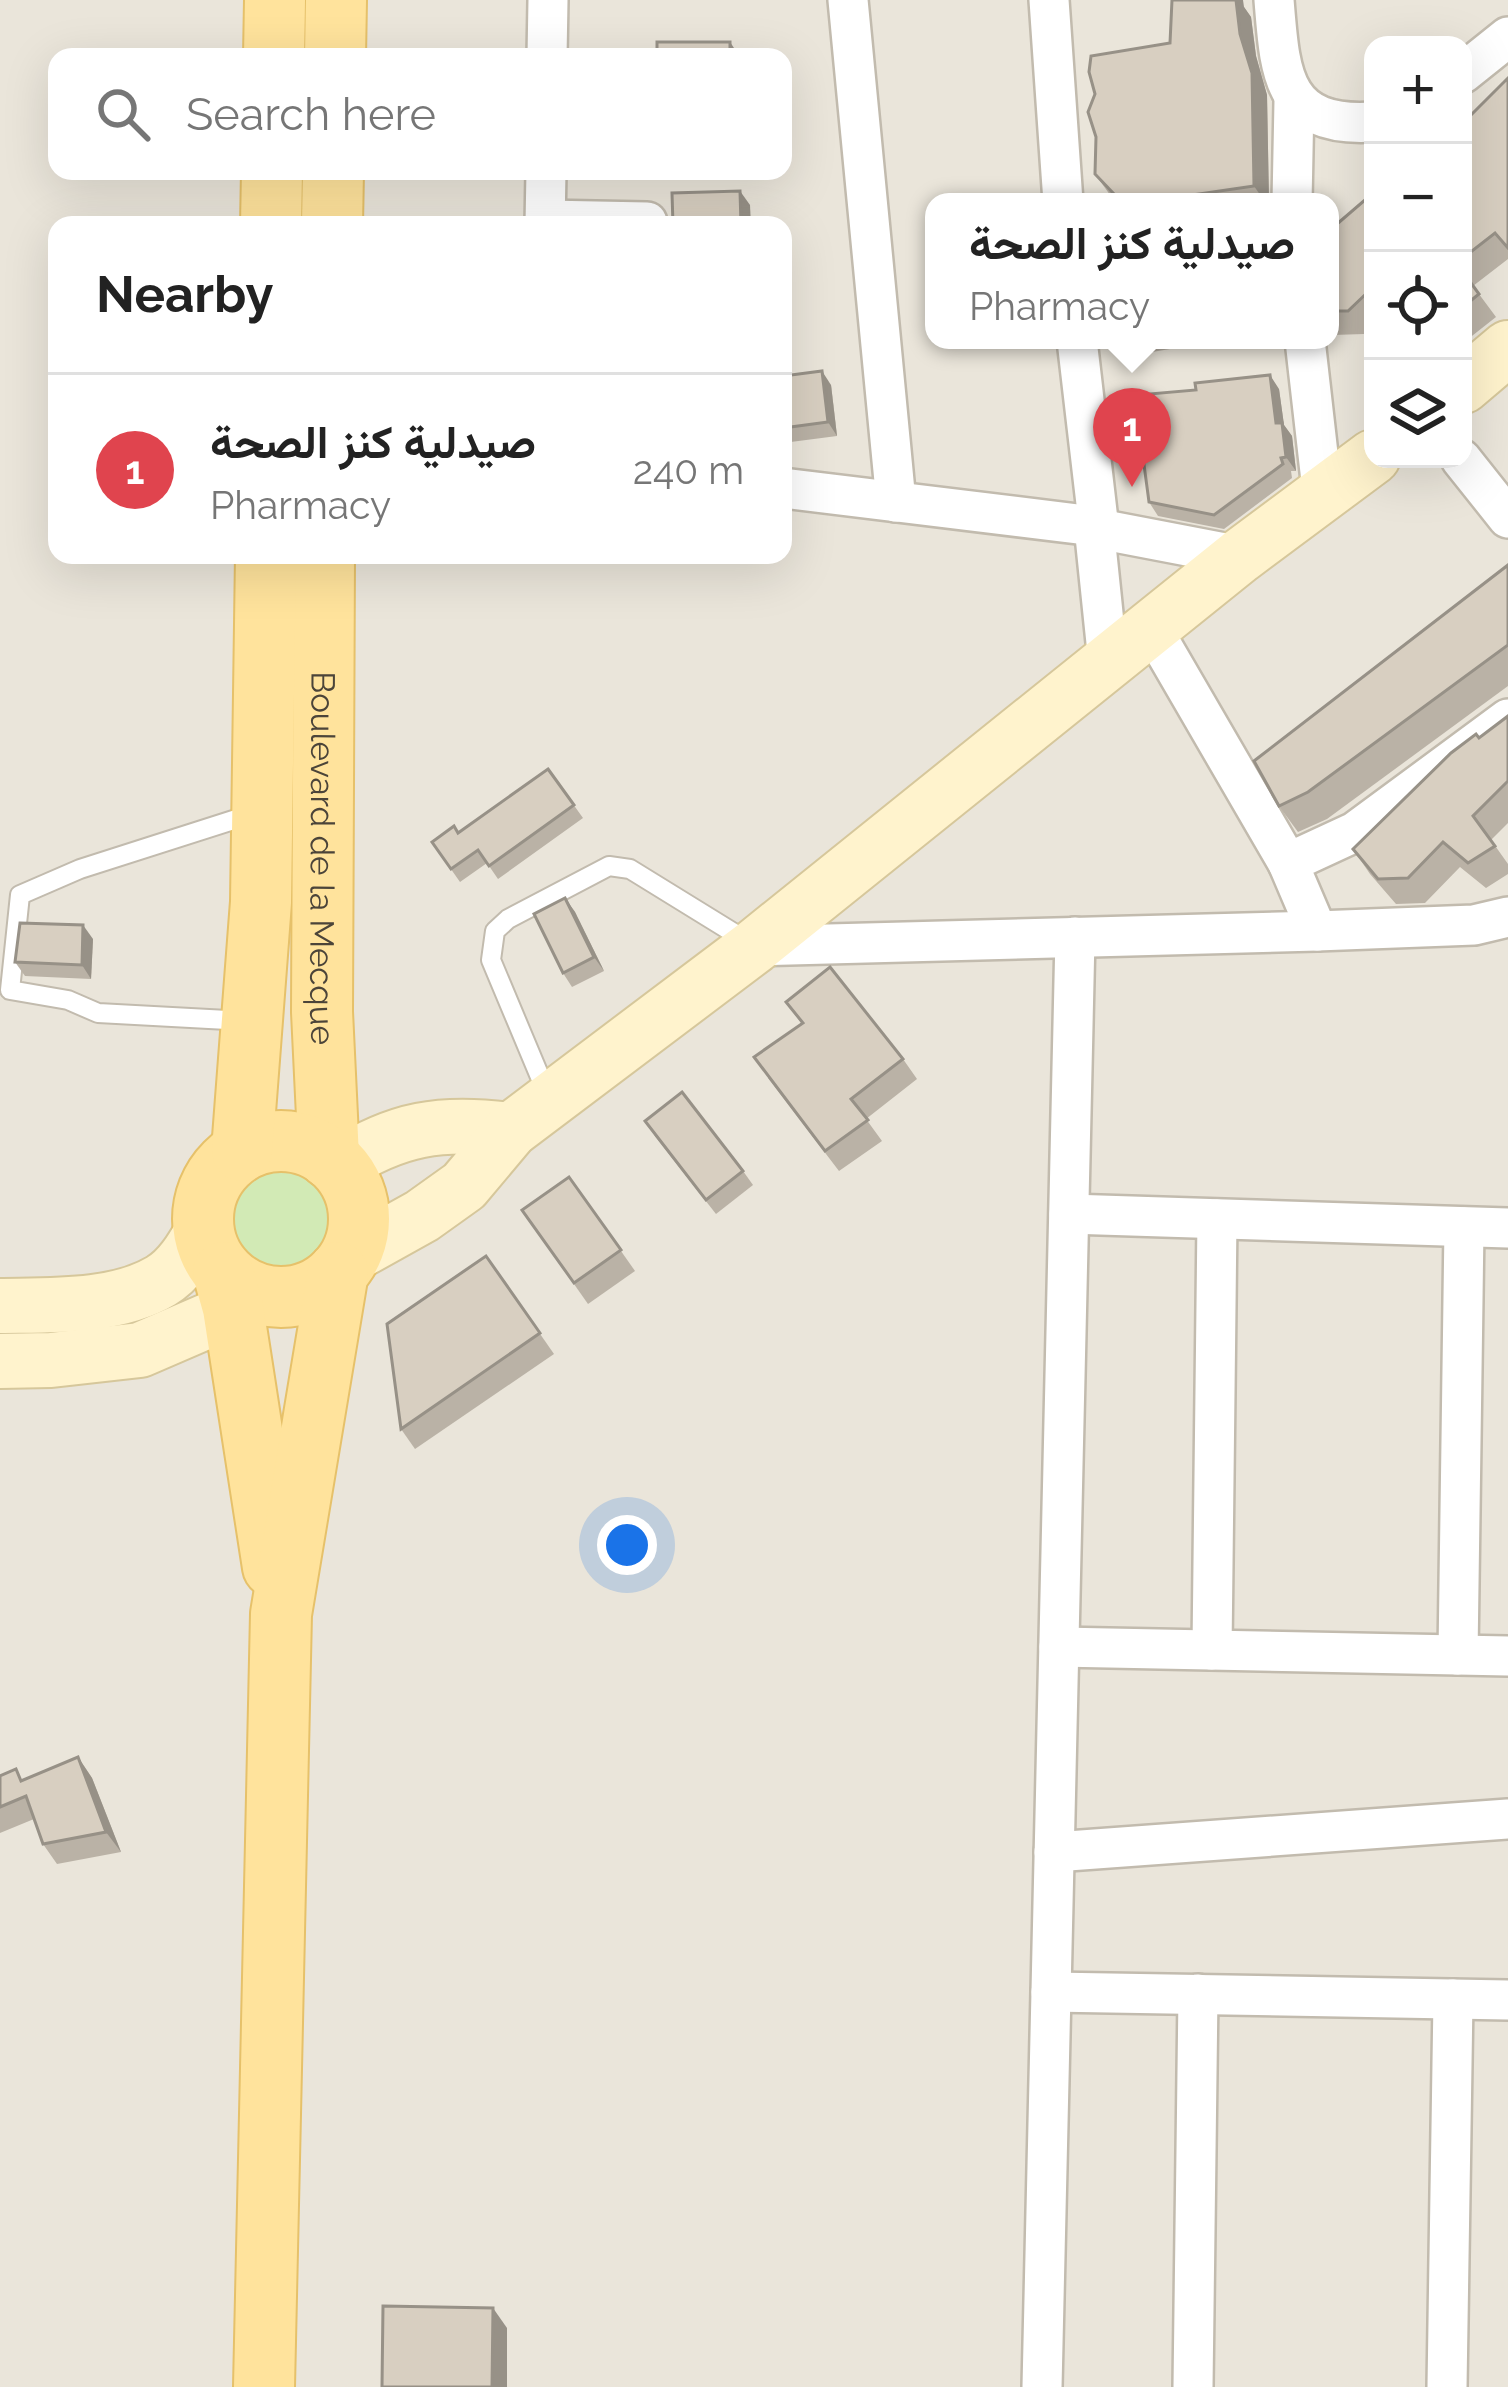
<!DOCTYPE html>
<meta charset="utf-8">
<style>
:root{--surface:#fff;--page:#f6f6f6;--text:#222;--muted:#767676;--line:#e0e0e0;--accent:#fc3f1d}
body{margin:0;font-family:Raleway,Vazirmatn,sans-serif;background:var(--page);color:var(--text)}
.controls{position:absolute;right:36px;top:36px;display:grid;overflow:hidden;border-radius:24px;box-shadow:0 12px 48px #0002}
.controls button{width:108px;height:108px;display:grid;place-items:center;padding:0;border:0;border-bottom:3px solid var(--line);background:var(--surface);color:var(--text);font:60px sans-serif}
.you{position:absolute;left:627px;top:1545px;width:42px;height:42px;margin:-30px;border:9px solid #fff;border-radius:50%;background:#1a73e8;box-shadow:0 0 0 18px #1a73e833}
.badge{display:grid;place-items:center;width:78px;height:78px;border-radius:50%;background:var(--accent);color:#fff;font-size:39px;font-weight:700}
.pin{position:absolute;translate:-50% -99px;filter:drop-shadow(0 3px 6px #0008)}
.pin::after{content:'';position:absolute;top:63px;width:42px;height:36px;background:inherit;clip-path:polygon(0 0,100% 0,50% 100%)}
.popup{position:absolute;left:925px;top:193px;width:414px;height:156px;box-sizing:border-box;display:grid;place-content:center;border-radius:24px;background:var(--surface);filter:drop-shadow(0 3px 9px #0005);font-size:39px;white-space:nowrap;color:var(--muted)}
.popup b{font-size:45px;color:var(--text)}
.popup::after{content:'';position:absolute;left:50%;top:100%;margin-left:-24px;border:24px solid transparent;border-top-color:var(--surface)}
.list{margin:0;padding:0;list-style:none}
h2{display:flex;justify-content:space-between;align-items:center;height:156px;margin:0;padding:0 48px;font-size:51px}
h2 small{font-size:39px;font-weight:400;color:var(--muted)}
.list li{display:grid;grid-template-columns:78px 1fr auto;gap:36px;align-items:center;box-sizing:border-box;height:192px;padding:0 48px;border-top:3px solid var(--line)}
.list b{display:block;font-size:45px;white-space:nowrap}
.list p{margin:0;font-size:39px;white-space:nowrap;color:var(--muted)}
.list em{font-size:39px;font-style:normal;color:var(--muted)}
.icon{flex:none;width:66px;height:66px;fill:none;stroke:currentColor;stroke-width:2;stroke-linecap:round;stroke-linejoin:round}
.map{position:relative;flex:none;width:1508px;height:2387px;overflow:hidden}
.search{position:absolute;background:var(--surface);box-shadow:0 12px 48px #0002;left:48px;top:48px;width:744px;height:132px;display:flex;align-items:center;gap:30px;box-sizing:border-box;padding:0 42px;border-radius:24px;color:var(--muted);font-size:45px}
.panel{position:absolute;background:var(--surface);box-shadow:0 12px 48px #0002;left:48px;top:216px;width:744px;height:348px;border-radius:24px}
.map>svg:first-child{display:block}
.residential{fill:#eae5da;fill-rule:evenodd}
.green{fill:#d2eab5}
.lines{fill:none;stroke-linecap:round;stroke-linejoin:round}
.lane-casing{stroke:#c2bbae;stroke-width:22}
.street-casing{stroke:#c2bbae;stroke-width:44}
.secondary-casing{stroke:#d6c79b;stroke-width:58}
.primary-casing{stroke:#e6c16a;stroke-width:64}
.lane{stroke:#fff;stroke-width:18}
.street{stroke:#fff;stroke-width:39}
.secondary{stroke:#fff3cd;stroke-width:54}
.primary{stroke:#ffe39c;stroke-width:60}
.wall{fill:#bab2a6}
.shaded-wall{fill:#979187}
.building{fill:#d8cfc1;stroke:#979187;stroke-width:3}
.labels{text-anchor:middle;stroke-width:12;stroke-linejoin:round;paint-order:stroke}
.street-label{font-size:33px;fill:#4b4439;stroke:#fff}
</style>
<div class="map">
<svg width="1508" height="2387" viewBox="0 0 1508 2387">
<rect width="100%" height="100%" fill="#f6f3ec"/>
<path class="residential" d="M 0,0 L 1508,0 L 1508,2387 L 0,2387 ZM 1373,45 L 1463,45 L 1463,459 L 1373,459 ZM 57,57 L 783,57 L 783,171 L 57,171 ZM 934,202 L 1330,202 L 1330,340 L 934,340 ZM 57,225 L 783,225 L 783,555 L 57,555 Z"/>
<path class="green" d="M 266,1155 C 377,1153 358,1290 280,1288 C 266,1288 249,1278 235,1273 C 208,1207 196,1193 266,1155 Z"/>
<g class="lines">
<defs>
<g id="lane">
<polyline points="246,1021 98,1013 68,1000 10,990 20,895 80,869 255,813"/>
<polyline points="548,1096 491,960 495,931 508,919 609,866 630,869 750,943"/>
</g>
<g id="street">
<polyline points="848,0 896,502"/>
<polyline points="1049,0 1063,202"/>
<path d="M 1274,0 C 1280,73 1281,128 1373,122"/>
<polyline points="547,57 548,0"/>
<polyline points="1463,73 1508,37"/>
<polyline points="1292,202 1294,101"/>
<polyline points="545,220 647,222 647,225"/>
<polyline points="545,225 546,171"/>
<polyline points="1077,340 1099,529 1094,526 1108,662"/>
<polyline points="1305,340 1323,498"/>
<polyline points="1461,459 1508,518"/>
<polyline points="783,488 1094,526"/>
<polyline points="1099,529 1240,556"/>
<polyline points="1151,627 1288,863"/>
<polyline points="1317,931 1288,863 1355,832 1508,719"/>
<polyline points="755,946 1317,931 1474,925 1508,917"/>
<polyline points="1069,1214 1508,1228"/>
<polyline points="1059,1647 1508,1656"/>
<polyline points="1212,1650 1217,1219"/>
<polyline points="1458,1655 1464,1227"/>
<polyline points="1054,1852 1508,1819"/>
<polyline points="1051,1992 1508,2000"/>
<polyline points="1042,2387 1075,937"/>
<polyline points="1193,2387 1198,1994"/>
<polyline points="1447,2387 1453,1999"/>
</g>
<g id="secondary">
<polyline points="1463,386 1508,348"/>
<path d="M 338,1166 C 397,1128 441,1121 511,1130"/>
<polyline points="350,1256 422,1216 464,1186 511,1130 755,946 1240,556 1373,457"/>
<path d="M 0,1306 C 50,1305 116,1308 161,1281 C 180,1270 192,1249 203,1230"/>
<polyline points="0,1361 51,1360 140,1350 265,1296"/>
</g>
<g id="primary">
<polyline points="274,57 275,0"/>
<polyline points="335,57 336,0"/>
<polyline points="271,225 272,171"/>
<polyline points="332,225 333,171"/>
<path id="s1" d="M 324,555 L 322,1012 L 329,1158"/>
<circle cx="281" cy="1219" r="78"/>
<polyline points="242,1151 261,902 266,555"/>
<polyline points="223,1272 233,1308 273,1567"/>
<polyline points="264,2387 281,1614 338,1272"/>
</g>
</defs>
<use href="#lane" class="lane-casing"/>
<use href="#street" class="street-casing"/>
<use href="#secondary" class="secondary-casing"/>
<use href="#primary" class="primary-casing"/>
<use href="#lane" class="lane"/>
<use href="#street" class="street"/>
<use href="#secondary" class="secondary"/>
<use href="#primary" class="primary"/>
</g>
<g class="wall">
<polygon points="1244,7 1251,17 1256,56 1267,95 1269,202 1113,202 1113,199 1095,174 1170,43"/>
<polygon points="1508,78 1508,259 1473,286 1496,317 1463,343 1463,123"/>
<polygon points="1373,193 1373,325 1364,334 1333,335 1330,330 1330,230"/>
<polygon points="1137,340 1224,340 1146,353"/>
<polygon points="783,376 831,385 837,436 783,443"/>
<polygon points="1279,389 1284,425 1292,436 1296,471 1291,471 1292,478 1224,529 1158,516 1149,502 1143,456 1140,456 1130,443"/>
<polygon points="1508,565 1508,686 1327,819 1298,832 1279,806"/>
<polygon points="1508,716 1508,823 1491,840 1508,864 1508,874 1486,888 1460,867 1425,903 1396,904 1370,874 1353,849 1479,738"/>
<polygon points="548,769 583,818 498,879 487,863 460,882 432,842 458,833"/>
<polygon points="565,898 575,912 604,971 572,987 563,973"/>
<polygon points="93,939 91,979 25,976 15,962"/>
<polygon points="786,1002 903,1059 917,1079 866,1119 882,1141 839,1171 768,1078 802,1024"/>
<polygon points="654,1135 743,1171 753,1185 716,1214"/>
<polygon points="569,1177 635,1271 588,1304 522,1210"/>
<polygon points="486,1256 554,1354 415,1449 401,1429"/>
<polygon points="78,1757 92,1778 121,1852 57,1864 43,1844 34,1819 0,1833 0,1776 24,1780"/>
</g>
<g class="shaded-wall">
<polygon points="1234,0 1243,0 1244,7 1251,17 1256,56 1267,95 1269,202 1265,202 1254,186 1240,34"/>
<polygon points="730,42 740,57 730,57"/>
<polygon points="740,191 750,205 751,225 741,225"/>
<polygon points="822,371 831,385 837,436 828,422"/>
<polygon points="1270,375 1279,389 1284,425 1292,436 1296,471 1286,457 1276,423"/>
<polygon points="565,898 575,912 604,971 594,957"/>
<polygon points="83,925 93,939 91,979 82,965"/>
<polygon points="78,1757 92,1778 121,1852 106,1832"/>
<polygon points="493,2308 507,2328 507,2387 492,2387"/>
</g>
<g class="building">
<polygon points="1172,0 1236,0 1240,34 1252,73 1254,186 1185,196 1185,202 1113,202 1114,194 1095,174 1096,137 1088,112 1095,94 1089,72 1091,56 1170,43"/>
<rect x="657" y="42" width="73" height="15"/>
<polygon points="1508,78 1508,248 1495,233 1463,258 1463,137 1465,136 1463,123"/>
<polygon points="740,191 741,225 673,225 672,193"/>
<polygon points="1373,193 1373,293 1370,290 1348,311 1330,311 1330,230"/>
<polygon points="1463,272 1479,294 1463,307"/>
<polygon points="822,371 828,422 783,428 783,376"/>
<polygon points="1270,375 1276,423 1282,423 1286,457 1281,458 1283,464 1214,515 1149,502 1141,442 1130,443 1126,396 1196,390 1195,383"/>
<polygon points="1508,565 1508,645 1308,792 1279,806 1254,761"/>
<polygon points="1508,716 1508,781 1473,816 1495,846 1468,863 1443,842 1408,878 1378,879 1353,849 1451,753 1476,734 1479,738"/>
<polygon points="548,769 574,805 489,866 478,850 451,869 432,842 454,826 458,833"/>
<polygon points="565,898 594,957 563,973 534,914"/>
<polygon points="20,923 83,925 82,965 15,962"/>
<polygon points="830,967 903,1059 851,1099 868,1120 825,1151 754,1057 803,1023 786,1002"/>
<polygon points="682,1092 743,1171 706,1200 645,1121"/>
<polygon points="569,1177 621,1250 574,1283 522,1210"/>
<polygon points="486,1256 540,1333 401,1429 387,1324"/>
<polygon points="78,1757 106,1832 43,1844 26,1796 0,1807 0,1776 16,1769 21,1781"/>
<polygon points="383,2306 493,2308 492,2387 382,2387"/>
</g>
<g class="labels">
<g class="street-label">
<text dy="12" stroke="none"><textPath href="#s1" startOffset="303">Boulevard de la Mecque</textPath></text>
</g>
</g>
</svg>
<div class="controls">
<button>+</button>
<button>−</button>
<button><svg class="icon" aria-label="locate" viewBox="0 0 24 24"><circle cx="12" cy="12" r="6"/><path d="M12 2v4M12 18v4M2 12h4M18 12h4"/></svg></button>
<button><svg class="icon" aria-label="layers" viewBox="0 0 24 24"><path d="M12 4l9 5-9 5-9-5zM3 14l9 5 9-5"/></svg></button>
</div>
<div class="you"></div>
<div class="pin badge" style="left:1132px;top:487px;background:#e0444e">1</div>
<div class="popup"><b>صيدلية كنز الصحة</b>Pharmacy</div>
<div class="search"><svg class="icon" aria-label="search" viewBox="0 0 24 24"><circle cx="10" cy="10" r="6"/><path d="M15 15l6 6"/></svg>Search here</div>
<section class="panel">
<h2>Nearby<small></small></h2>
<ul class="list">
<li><span class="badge" style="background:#e0444e">1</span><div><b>صيدلية كنز الصحة</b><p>Pharmacy</p></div><em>240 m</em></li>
</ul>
</section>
</div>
